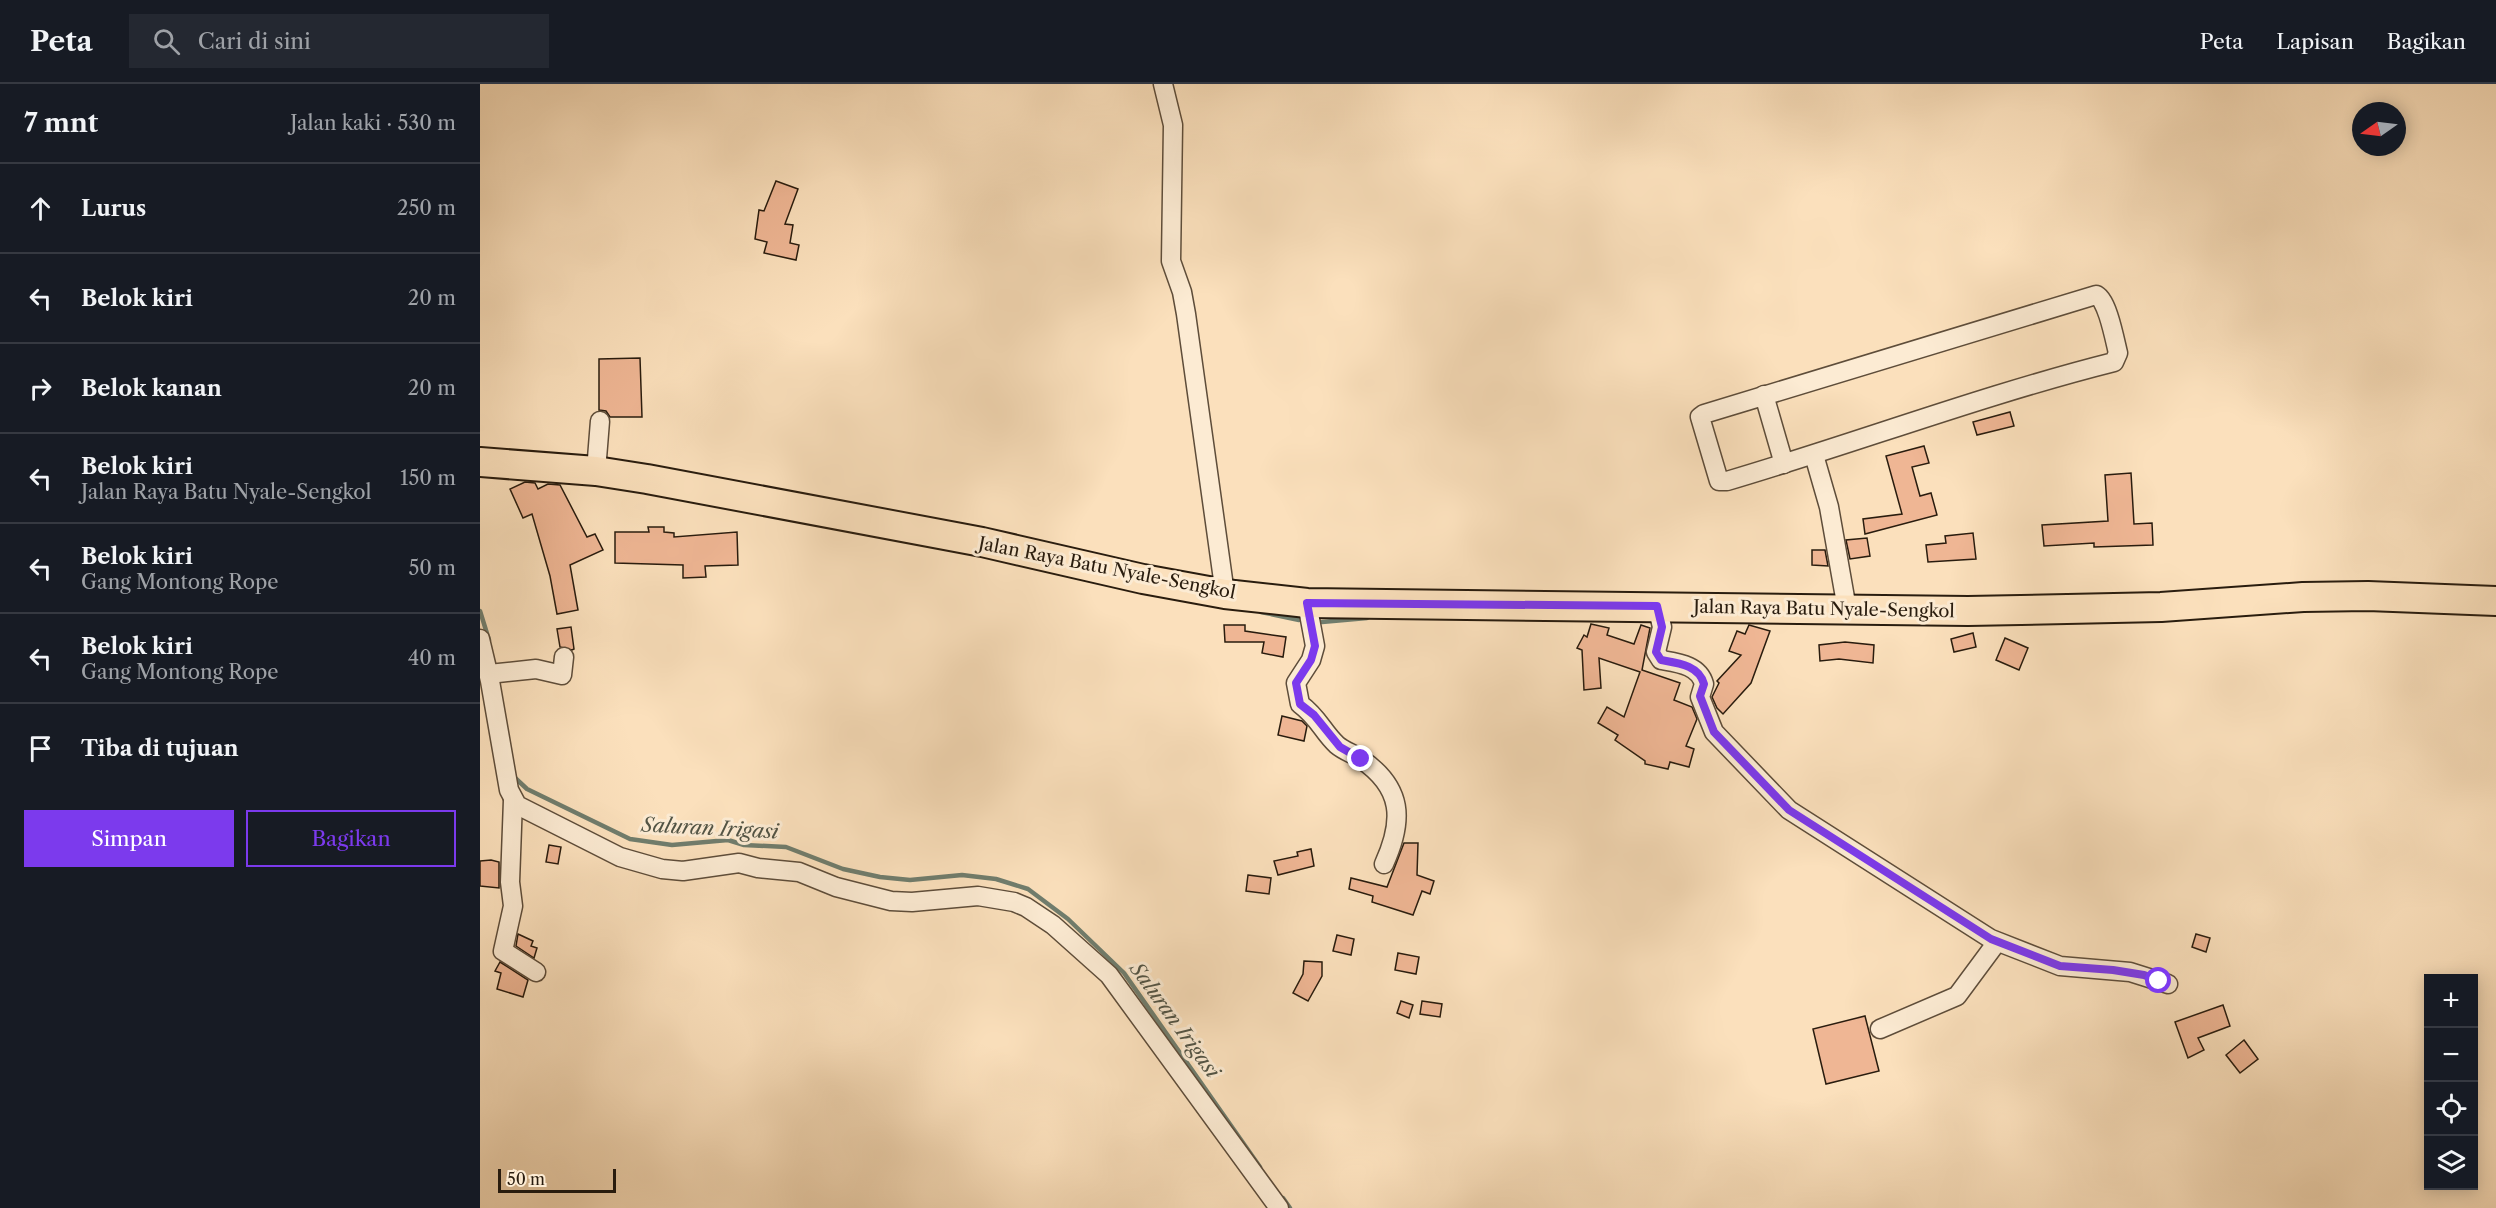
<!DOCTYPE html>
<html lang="id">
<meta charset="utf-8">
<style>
:root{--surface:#171b24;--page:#242831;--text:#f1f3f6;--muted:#9ea1a6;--line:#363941;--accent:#7c3aed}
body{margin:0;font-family:"Libre Caslon Text",serif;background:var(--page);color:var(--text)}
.controls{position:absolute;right:18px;bottom:18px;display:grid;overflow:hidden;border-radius:0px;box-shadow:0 3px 15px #0003}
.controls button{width:54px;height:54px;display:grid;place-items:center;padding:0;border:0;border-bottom:2px solid var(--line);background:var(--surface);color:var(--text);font:30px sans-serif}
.compass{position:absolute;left:1872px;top:18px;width:54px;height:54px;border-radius:50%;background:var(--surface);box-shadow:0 3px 15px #0003;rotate:256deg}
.scale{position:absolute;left:18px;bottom:15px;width:118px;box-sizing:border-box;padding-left:6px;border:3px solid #291c0e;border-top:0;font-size:16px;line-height:21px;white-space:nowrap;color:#291c0e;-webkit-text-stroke:4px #fcebd3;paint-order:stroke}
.stop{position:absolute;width:18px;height:18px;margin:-14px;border:4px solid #7c3aed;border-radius:50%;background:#fff}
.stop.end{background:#7c3aed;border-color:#fff;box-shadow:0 2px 6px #0008}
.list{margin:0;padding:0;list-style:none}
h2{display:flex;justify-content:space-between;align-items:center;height:78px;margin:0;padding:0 24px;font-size:26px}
h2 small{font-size:20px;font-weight:400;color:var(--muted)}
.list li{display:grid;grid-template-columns:39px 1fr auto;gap:18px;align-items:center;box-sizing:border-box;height:90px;padding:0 24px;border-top:2px solid var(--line)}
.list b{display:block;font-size:22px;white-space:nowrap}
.list p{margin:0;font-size:20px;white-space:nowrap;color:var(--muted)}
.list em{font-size:20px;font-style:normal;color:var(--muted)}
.actions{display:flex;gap:12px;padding:18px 24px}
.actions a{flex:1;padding:14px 0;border:2px solid var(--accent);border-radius:0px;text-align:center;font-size:21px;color:var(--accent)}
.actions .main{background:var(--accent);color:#fff}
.icon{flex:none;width:33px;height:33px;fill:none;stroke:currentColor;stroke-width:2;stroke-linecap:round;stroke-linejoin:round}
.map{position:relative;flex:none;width:2016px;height:1124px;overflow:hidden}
header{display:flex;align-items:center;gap:36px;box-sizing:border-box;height:84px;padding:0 30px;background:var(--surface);border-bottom:2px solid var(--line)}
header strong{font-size:28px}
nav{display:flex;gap:33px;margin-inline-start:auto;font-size:21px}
.search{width:420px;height:54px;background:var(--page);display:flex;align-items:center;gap:15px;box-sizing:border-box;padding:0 21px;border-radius:0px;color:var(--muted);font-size:22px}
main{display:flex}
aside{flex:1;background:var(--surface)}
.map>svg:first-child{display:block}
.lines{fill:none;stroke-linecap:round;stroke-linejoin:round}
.stream{stroke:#707d6d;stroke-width:4.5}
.building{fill:#efb694;stroke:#291c0e;stroke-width:1.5}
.minor-casing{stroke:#5e4d3a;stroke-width:21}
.primary-casing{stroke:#291c0e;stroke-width:32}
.minor{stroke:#fcebd3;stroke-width:18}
.primary{stroke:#fbe0bc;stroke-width:28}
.route{stroke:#7c3aed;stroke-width:8}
.labels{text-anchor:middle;stroke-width:6;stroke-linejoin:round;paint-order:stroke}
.street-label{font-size:18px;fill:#291c0e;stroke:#fcebd3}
.water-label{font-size:20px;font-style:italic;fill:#525445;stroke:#fcebd3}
</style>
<header>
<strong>Peta</strong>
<div class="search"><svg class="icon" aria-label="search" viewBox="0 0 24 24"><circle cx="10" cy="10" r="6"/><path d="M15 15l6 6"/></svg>Cari di sini</div>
<nav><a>Peta</a><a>Lapisan</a><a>Bagikan</a></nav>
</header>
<main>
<aside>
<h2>7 mnt<small>Jalan kaki · 530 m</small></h2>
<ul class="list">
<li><svg class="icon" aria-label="ahead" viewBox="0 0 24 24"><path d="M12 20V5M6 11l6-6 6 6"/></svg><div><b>Lurus</b></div><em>250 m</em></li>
<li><svg class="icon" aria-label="left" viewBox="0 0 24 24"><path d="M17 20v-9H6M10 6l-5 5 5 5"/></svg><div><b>Belok kiri</b></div><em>20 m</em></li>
<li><svg class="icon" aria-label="right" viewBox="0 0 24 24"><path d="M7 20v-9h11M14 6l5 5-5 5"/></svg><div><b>Belok kanan</b></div><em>20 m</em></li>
<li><svg class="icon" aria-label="left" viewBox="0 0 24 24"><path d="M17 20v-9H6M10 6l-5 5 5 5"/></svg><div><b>Belok kiri</b><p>Jalan Raya Batu Nyale-Sengkol</p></div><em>150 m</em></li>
<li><svg class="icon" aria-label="left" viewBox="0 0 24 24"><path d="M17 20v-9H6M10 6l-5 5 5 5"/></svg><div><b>Belok kiri</b><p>Gang Montong Rope</p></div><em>50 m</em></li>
<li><svg class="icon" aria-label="left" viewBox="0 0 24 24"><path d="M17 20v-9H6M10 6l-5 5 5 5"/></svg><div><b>Belok kiri</b><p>Gang Montong Rope</p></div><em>40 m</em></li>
<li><svg class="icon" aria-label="arrive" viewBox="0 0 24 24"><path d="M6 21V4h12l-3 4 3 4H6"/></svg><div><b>Tiba di tujuan</b></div></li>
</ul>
<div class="actions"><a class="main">Simpan</a><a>Bagikan</a></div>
</aside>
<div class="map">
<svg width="2016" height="1124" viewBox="0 0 2016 1124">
<rect width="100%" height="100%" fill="#fbe0bc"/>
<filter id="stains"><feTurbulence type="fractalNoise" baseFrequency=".00333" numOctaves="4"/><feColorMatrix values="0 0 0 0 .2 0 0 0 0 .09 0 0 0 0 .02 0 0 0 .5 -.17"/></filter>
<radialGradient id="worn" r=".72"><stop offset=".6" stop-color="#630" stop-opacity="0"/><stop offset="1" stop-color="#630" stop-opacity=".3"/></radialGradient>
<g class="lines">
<g class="stream">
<polyline points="0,527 9,556"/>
<polyline points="781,528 819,536"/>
<polyline points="842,538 887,534"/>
<polyline points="32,691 47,705 150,755 192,761 248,756 264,761 306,763 363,785 400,793 430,796 482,791 516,795 548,805 588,835 644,889 780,1083"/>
<polyline points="803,1114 810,1124"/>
</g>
</g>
<g class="building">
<polygon points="296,97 318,105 305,140 313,141 310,159 319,161 316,176 284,169 287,158 275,155 279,126 284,127"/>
<polygon points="160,274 162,333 130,333 126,327 119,326 119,275"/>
<polygon points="1530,328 1534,342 1497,351 1493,338"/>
<polygon points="1444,362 1449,379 1432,383 1440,412 1451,409 1457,431 1385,450 1383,435 1422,430 1406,372"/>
<polygon points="1651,389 1654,440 1672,439 1673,461 1614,463 1614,459 1564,462 1562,441 1628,437 1625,391"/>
<polygon points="45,398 55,399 58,405 68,400 80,401 107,453 115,450 123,466 90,481 98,526 77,530 70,492 52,430 43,434 30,405"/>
<polygon points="168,443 184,443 184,448 194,449 194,453 257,448 258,481 225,482 226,493 203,494 203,481 135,479 135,448 169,448"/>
<polygon points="1493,449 1496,475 1448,478 1446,461 1466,459 1465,452"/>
<polygon points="1387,454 1390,472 1370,475 1366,456"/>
<polygon points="1332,466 1345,466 1348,482 1332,481"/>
<polygon points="1111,540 1129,544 1127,551 1154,560 1161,541 1170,544 1162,586 1200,599 1194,616 1212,623 1217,635 1206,662 1214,665 1209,683 1190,678 1188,685 1165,680 1165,677 1135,656 1138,651 1118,639 1127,623 1144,633 1160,588 1119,574 1121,604 1104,606 1102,566 1097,564 1104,551 1107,553"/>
<polygon points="744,541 765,541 765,547 806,553 803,573 782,569 784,558 745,558"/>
<polygon points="1269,541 1290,547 1271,599 1243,630 1237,624 1232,613 1239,599 1237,597 1261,571 1249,567 1257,547 1265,550"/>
<polygon points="91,543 94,565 92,566 80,563 77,545"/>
<polygon points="1493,549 1496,563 1474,568 1471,555"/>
<polygon points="1525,554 1548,564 1539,586 1516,576"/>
<polygon points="1365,558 1394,561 1393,579 1359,575 1340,577 1339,561"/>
<polygon points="802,632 822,637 827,642 824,657 798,651"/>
<polygon points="924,759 938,759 937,791 954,797 950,810 942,807 933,831 892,818 893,812 869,805 871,794 907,803"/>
<polygon points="69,761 81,763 78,780 66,778"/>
<polygon points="831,765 834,782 798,791 794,777 818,772 817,768"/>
<polygon points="11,776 19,778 19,804 0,802 0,777"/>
<polygon points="768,791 791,794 789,810 766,807"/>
<polygon points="38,850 53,857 51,862 57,864 54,874 36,862"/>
<polygon points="1716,850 1730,854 1726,868 1712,863"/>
<polygon points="857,851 874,855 871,871 853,867"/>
<polygon points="918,869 939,873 936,890 915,886"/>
<polygon points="824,877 842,878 842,892 828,917 813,909 823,890"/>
<polygon points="20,878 48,896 43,913 17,905 21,889 15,887"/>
<polygon points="921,917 933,921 929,934 917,929"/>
<polygon points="942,917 962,920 960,933 940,930"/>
<polygon points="1743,921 1750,942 1718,954 1724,966 1708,974 1695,938"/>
<polygon points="1385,932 1399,987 1346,1000 1333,945"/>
<polygon points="1764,956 1778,975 1760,989 1746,971"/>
</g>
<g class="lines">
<defs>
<g id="minor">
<polyline points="683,0 693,41 691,177 702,208 706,230 745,510"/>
<path d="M 1616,211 C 1627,214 1635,257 1638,269 L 1634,278 C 1503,311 1376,359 1247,397 L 1239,397 L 1220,333 L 1224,330 Z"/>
<polyline points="1284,311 1304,380"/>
<polyline points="1334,371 1349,423 1367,525"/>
<polyline points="116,387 120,337"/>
<path d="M 827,519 L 835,562 L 831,576 L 816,599 L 820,620 C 839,634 842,647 857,661 C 864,667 874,670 881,675 C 923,704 924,736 904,780"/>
<path d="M 1177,522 L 1182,543 L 1176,568 L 1181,576 C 1198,579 1219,581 1224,600 L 1220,613 L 1234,648 L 1309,726 L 1511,855 L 1580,882 L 1650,888 L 1688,900"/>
<polyline points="0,555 10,597 29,706 37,721 140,773 182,785 203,787 259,779 278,784 319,788 356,803 411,817 432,818 498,812 534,818 546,823 573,841 629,891 799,1124"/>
<polyline points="9,590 56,585 82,591 84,573"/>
<polyline points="33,716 30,798 33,822 23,867 56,888"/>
<polyline points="1400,945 1477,912 1517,858"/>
</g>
<polyline id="primary" points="0,378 116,387 167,395 502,458 663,495 745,510 827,519 1488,527 1681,523 1823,513 1888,512 2016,517"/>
</defs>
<use href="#minor" class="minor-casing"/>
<use href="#primary" class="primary-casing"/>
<use href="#minor" class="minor"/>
<use href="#primary" class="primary"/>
</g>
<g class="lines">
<path class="route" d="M 881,675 L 860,663 L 834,631 L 820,620 L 816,599 L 831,576 L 835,562 L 827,519 L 1177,522 L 1182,543 L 1176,568 L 1181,576 C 1198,579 1219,581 1224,600 L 1220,612 L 1234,648 L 1309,726 L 1511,855 L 1580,882 L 1633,886 L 1664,891 L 1679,897"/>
</g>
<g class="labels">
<g class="street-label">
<text transform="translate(627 484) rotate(11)" y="6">Jalan Raya Batu Nyale-Sengkol</text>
<text transform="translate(1344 525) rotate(1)" y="6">Jalan Raya Batu Nyale-Sengkol</text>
</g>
<g class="water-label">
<text transform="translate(230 744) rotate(3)" y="7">Saluran Irigasi</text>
<text transform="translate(695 936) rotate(54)" y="7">Saluran Irigasi</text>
</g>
</g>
<rect width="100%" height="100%" filter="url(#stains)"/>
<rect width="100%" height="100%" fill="url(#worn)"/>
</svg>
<div class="controls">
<button>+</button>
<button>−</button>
<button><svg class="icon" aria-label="locate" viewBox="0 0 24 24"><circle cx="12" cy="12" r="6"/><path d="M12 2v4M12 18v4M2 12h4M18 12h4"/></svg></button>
<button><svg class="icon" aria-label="layers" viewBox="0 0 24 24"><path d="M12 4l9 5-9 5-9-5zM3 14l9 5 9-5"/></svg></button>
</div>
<svg class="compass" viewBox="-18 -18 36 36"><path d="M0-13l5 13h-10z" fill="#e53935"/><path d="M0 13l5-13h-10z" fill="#9ea1a6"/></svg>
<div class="scale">50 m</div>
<div class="stop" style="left:1679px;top:897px"></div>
<div class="stop end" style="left:881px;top:675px"></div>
</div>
</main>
